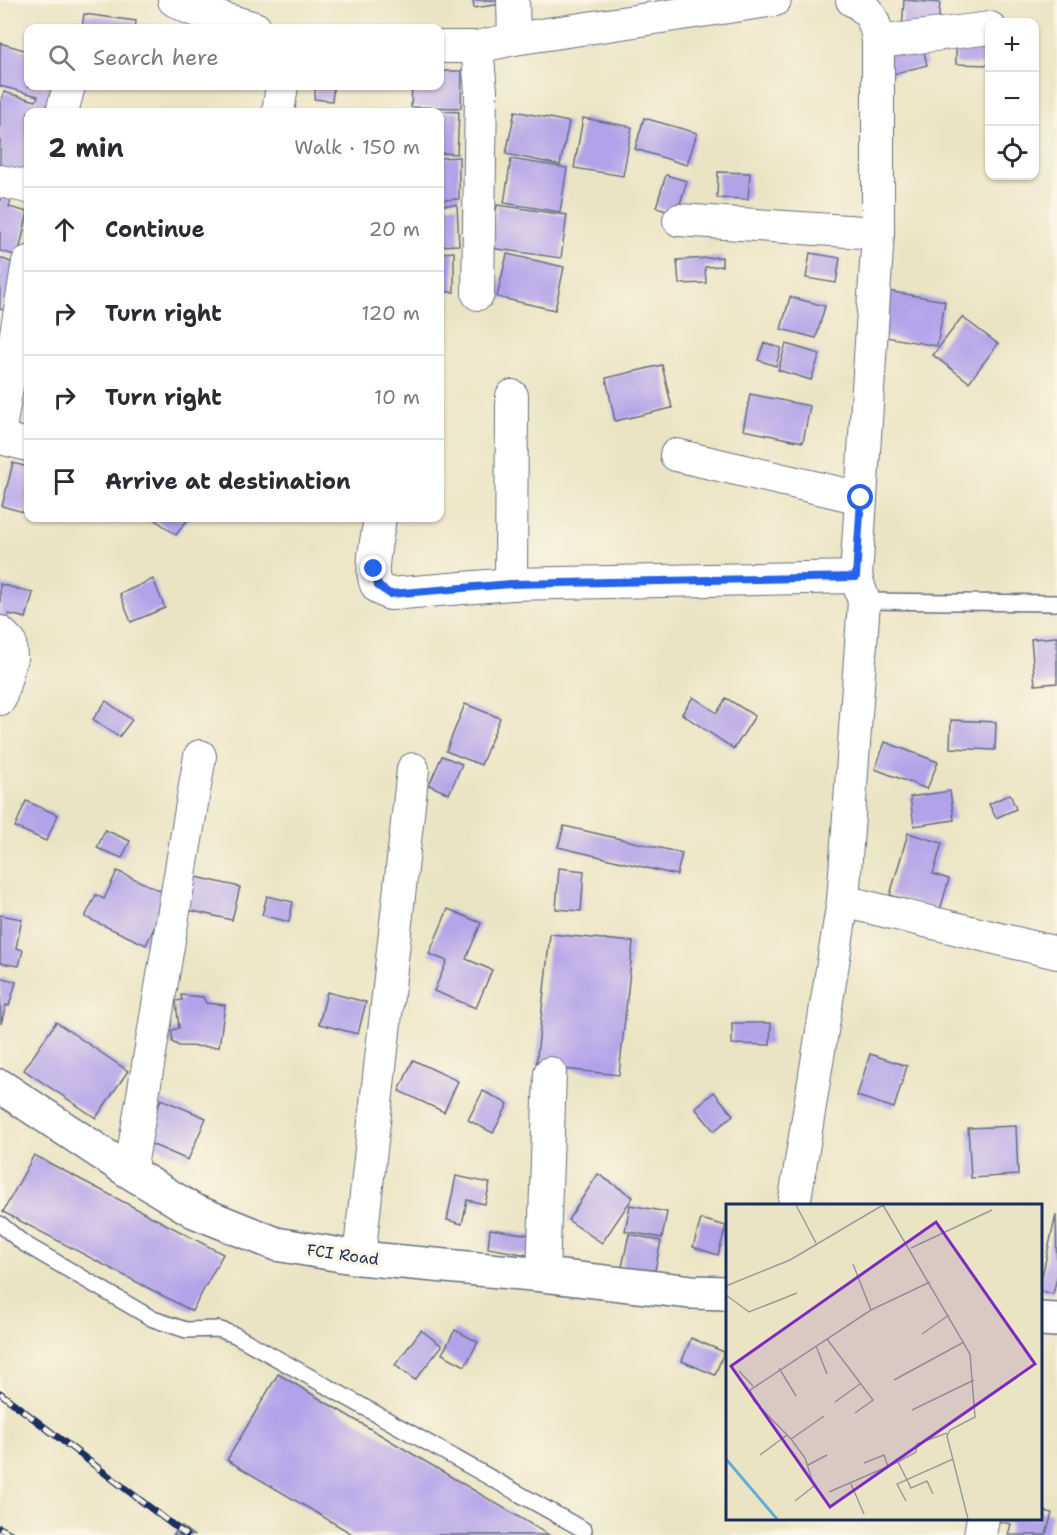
<!DOCTYPE html>
<meta charset="utf-8">
<style>
:root{--surface:#fff;--page:#f2f2f3;--text:#2b2b33;--muted:#7c7c81;--line:#e1e1e2}
body{margin:0;font-family:"Shantell Sans",sans-serif;background:var(--page);color:var(--text)}
.controls{position:absolute;right:18px;top:18px;display:grid;overflow:hidden;border-radius:12px;box-shadow:0 2px 4px #0004}
.controls button{width:54px;height:54px;display:grid;place-items:center;padding:0;border:0;border-bottom:2px solid var(--line);background:var(--surface);color:var(--text);font:30px sans-serif}
.stop{position:absolute;width:18px;height:18px;margin:-14px;border:4px solid #2563eb;border-radius:50%;background:#fff}
.stop.end{background:#2563eb;border-color:#fff;box-shadow:0 2px 6px #0008}
.list{margin:0;padding:0;list-style:none}
h2{display:flex;justify-content:space-between;align-items:center;height:78px;margin:0;padding:0 24px;font-size:26px}
h2 small{font-size:20px;font-weight:400;color:var(--muted)}
.list li{display:grid;grid-template-columns:39px 1fr auto;gap:18px;align-items:center;box-sizing:border-box;height:84px;padding:0 24px;border-top:2px solid var(--line)}
.list b{display:block;font-size:22px;white-space:nowrap}
.list em{font-size:20px;font-style:normal;color:var(--muted)}
.icon{flex:none;width:33px;height:33px;fill:none;stroke:currentColor;stroke-width:2;stroke-linecap:round;stroke-linejoin:round}
.map{position:relative;flex:none;width:1057px;height:1535px;overflow:hidden}
.search{position:absolute;background:var(--surface);box-shadow:0 2px 4px #0004;left:24px;top:24px;width:420px;height:66px;display:flex;align-items:center;gap:15px;box-sizing:border-box;padding:0 21px;border-radius:12px;color:var(--muted);font-size:22px}
.panel{position:absolute;background:var(--surface);box-shadow:0 2px 4px #0004;left:24px;top:108px;width:420px;height:414px;border-radius:12px}
.map>svg:first-child{display:block}
.building{fill:#b2a2e9}
.lines{fill:none;stroke-linecap:round;stroke-linejoin:round}
.service-casing{stroke:#646e82;stroke-width:18}
.minor-casing{stroke:#646e82;stroke-width:34}
.tertiary-casing{stroke:#646e82;stroke-width:36}
.service{stroke:#fff;stroke-width:15}
.minor{stroke:#fff;stroke-width:32}
.tertiary{stroke:#fff;stroke-width:33}
.rail-casing{stroke:#1b2f5e;stroke-width:7}
.rail{stroke:#fcf5e5;stroke-width:4.5;stroke-dasharray:14;stroke-linecap:butt}
.route{stroke:#2563eb;stroke-width:8}
.labels{text-anchor:middle;stroke-width:6;stroke-linejoin:round;paint-order:stroke}
.street-label{font-size:16px;fill:#1b2f5e;stroke:#fcf5e5}
.inset-river{fill:none;stroke:#61adda;stroke-width:3}
.inset-road{fill:none;stroke:#989c9b;stroke-width:1.5}
.view{fill:#7b2cbf;fill-opacity:0.15;stroke:#7b2cbf;stroke-width:3}
.inset-edge{fill:none;stroke:#1b2f5e;stroke-width:3}
</style>
<div class="map">
<svg width="1057" height="1535" viewBox="0 0 1057 1535">
<rect width="100%" height="100%" fill="#fcf5e5"/>
<filter id="ink" filterUnits="userSpaceOnUse"><feTurbulence type="fractalNoise" baseFrequency=".0167" numOctaves="2"/><feDisplacementMap in="SourceGraphic" scale="12" xChannelSelector="R" yChannelSelector="G"/><feConvolveMatrix kernelMatrix="1 2 1 2 8 2 1 2 1" color-interpolation-filters="sRGB"/></filter>
<filter id="wash" filterUnits="userSpaceOnUse"><feTurbulence type="fractalNoise" baseFrequency=".008" numOctaves="4" result="noise"/><feDisplacementMap in="SourceGraphic" scale="24" xChannelSelector="R" yChannelSelector="G"/><feGaussianBlur stdDeviation="1.35" result="paint"/><feColorMatrix in="noise" values="0 0 0 0 0 0 0 0 0 0 0 0 0 0 0 0 0 1.4 0 .05"/><feComposite in="paint" operator="in"/></filter>
<g filter="url(#wash)">
<rect width="100%" height="100%" fill="#ebe4c4"/>
<g id="blocks">
<g class="building">
<polygon points="473,0 502,0 502,4 474,8"/>
<polygon points="904,0 940,3 937,33 902,30"/>
<polygon points="84,14 136,21 135,28 82,28"/>
<polygon points="956,42 990,42 990,65 956,64"/>
<polygon points="0,43 28,51 28,86 60,86 52,112 28,112 28,175 0,168 0,105 4,92 36,101 38,96 0,86"/>
<polygon points="922,44 927,65 889,75 884,54"/>
<polygon points="440,71 462,71 461,108 411,107 412,86 440,86"/>
<polygon points="316,86 334,86 332,101 314,99"/>
<polygon points="440,111 459,112 457,154 440,153"/>
<polygon points="515,111 569,122 560,165 506,154"/>
<polygon points="583,118 632,127 623,176 574,168"/>
<polygon points="644,118 697,133 687,165 635,149"/>
<polygon points="459,157 459,199 440,200 440,158"/>
<polygon points="511,159 567,168 560,212 504,203"/>
<polygon points="718,172 750,173 748,199 717,198"/>
<polygon points="666,175 687,181 677,213 656,207"/>
<polygon points="0,192 12,196 9,207 28,212 18,256 0,251"/>
<polygon points="440,205 457,205 459,245 440,246"/>
<polygon points="497,205 567,215 561,258 490,248"/>
<polygon points="454,252 454,292 440,292 440,253"/>
<polygon points="810,253 840,258 836,283 806,278"/>
<polygon points="507,254 564,267 555,310 497,297"/>
<polygon points="722,257 722,266 705,267 706,283 679,284 677,260"/>
<polygon points="0,258 19,265 4,310 0,309"/>
<polygon points="882,290 945,301 937,346 874,335"/>
<polygon points="790,297 825,306 816,338 781,329"/>
<polygon points="962,317 998,344 969,382 933,355"/>
<polygon points="764,343 781,348 776,366 758,360"/>
<polygon points="786,344 820,354 811,380 778,370"/>
<polygon points="662,365 672,408 615,421 606,378"/>
<polygon points="750,394 810,406 803,442 743,430"/>
<polygon points="13,463 28,467 27,513 2,506"/>
<polygon points="153,518 189,518 176,535"/>
<polygon points="153,579 165,608 131,622 120,594"/>
<polygon points="0,584 33,593 26,618 9,614 7,624 0,622"/>
<polygon points="1057,637 1057,683 1035,685 1031,639"/>
<polygon points="693,697 717,713 726,698 755,716 734,749 682,714"/>
<polygon points="106,701 132,720 119,737 93,719"/>
<polygon points="465,704 500,718 481,765 446,751"/>
<polygon points="951,720 996,722 995,750 950,748"/>
<polygon points="885,742 938,762 927,789 875,769"/>
<polygon points="442,756 462,764 449,794 429,785"/>
<polygon points="950,791 954,820 914,826 910,797"/>
<polygon points="1010,794 1016,809 996,818 989,804"/>
<polygon points="26,801 58,815 46,841 15,827"/>
<polygon points="564,826 682,853 677,875 558,847"/>
<polygon points="105,830 130,841 122,858 97,848"/>
<polygon points="908,833 942,843 933,874 949,879 940,910 890,895"/>
<polygon points="559,868 584,871 581,911 556,909"/>
<polygon points="117,871 170,895 146,945 85,917 96,895 104,899"/>
<polygon points="188,875 240,887 232,920 180,908"/>
<polygon points="267,896 293,902 289,922 262,915"/>
<polygon points="448,909 481,923 466,959 492,970 476,1008 434,991 447,961 429,954"/>
<polygon points="0,915 22,919 16,948 23,950 19,966 0,963"/>
<polygon points="550,934 633,942 619,1075 536,1066"/>
<polygon points="0,977 16,982 9,1006 6,1005 1,1024"/>
<polygon points="327,992 366,1002 358,1034 319,1024"/>
<polygon points="181,995 203,997 206,1003 225,1005 219,1047 179,1046 172,1042 172,1030 179,1028 176,1001 182,1000"/>
<polygon points="56,1022 128,1071 96,1118 24,1070"/>
<polygon points="732,1023 771,1023 770,1045 732,1044"/>
<polygon points="870,1054 907,1066 894,1108 857,1096"/>
<polygon points="413,1060 458,1081 444,1112 399,1091"/>
<polygon points="483,1091 508,1104 493,1133 468,1120"/>
<polygon points="714,1092 733,1115 714,1131 695,1108"/>
<polygon points="161,1099 206,1118 188,1160 144,1141"/>
<polygon points="1016,1126 1018,1175 971,1178 968,1128"/>
<polygon points="34,1155 223,1254 192,1311 3,1212"/>
<polygon points="598,1174 633,1197 602,1243 568,1220"/>
<polygon points="456,1176 490,1183 485,1204 467,1200 462,1224 447,1220"/>
<polygon points="630,1205 667,1212 662,1238 625,1231"/>
<polygon points="1056,1215 1057,1278 1053,1294 1040,1291 1040,1285"/>
<polygon points="701,1219 726,1226 718,1255 693,1247"/>
<polygon points="490,1229 537,1236 534,1256 488,1248"/>
<polygon points="629,1234 661,1241 654,1275 622,1267"/>
<polygon points="421,1330 442,1346 415,1380 395,1365"/>
<polygon points="455,1330 478,1342 465,1366 442,1354"/>
<polygon points="691,1338 724,1352 715,1375 682,1361"/>
<polygon points="278,1374 549,1535 354,1535 227,1460"/>
<polygon points="1040,1510 1052,1513 1046,1535 1008,1535 1011,1524 997,1521 998,1518 1040,1518"/>
<polygon points="181,1526 193,1535 173,1535"/>
</g>
</g>
</g>
<g filter="url(#ink)">
<use href="#blocks" fill-opacity="0" stroke="#646e82" stroke-width="1.5"/>
<g class="lines">
<defs>
<g id="service">
<polyline points="864,601 1057,603"/>
<polyline points="0,1224 23,1243 153,1319 186,1330 218,1329 235,1335 584,1530"/>
</g>
<g id="minor">
<polyline points="174,0 191,9 255,28"/>
<polyline points="513,0 514,39"/>
<polyline points="878,42 990,28"/>
<polyline points="440,47 477,47"/>
<polyline points="62,112 69,86"/>
<polyline points="278,112 282,86"/>
<polyline points="0,181 28,187"/>
<polyline points="679,220 878,233"/>
<polyline points="478,294 481,91 477,47 514,39 775,0"/>
<polyline points="0,429 28,262"/>
<polyline points="0,438 28,445"/>
<polyline points="676,455 861,498"/>
<path d="M 380,518 C 378,533 368,574 377,586 C 380,590 385,592 390,594 L 511,584 L 856,577"/>
<polyline points="511,584 512,396"/>
<polyline points="0,632 10,642 11,658 0,699"/>
<polyline points="843,901 1057,953"/>
<polyline points="130,1172 200,756"/>
<path d="M 794,1205 L 843,901 L 864,601 L 856,577 L 878,233 L 878,42 C 876,22 870,9 852,0"/>
<polyline points="359,1258 413,769"/>
<polyline points="543,1275 550,1073"/>
<polyline points="980,1535 983,1518"/>
</g>
<g id="tertiary">
<polyline points="0,1086 130,1172 194,1211 276,1244 359,1258 543,1275 691,1292 727,1293"/>
<polyline points="1040,1319 1057,1320"/>
</g>
</defs>
<use href="#service" class="service-casing"/>
<use href="#minor" class="minor-casing"/>
<use href="#tertiary" class="tertiary-casing"/>
<use href="#service" class="service"/>
<use href="#minor" class="minor"/>
<use href="#tertiary" class="tertiary"/>
<defs>
<g id="rail">
<polyline points="0,1393 186,1535"/>
<polyline points="0,1528 13,1535"/>
</g>
</defs>
<use href="#rail" class="rail-casing"/>
<use href="#rail" class="rail"/>
</g>
</g>
<g class="lines" filter="url(#ink)">
<polyline class="route" points="374,569 378,586 390,594 511,584 856,577 861,498"/>
</g>
<g class="labels">
<g class="street-label">
<text transform="translate(343 1254) rotate(8)" y="6">FCI Road</text>
</g>
</g>
<g transform="translate(726 1204)">
<rect width="316" height="316" fill="#ebe4c4"/>
<path class="inset-river" d="M 0,255 L 51,315"/>
<path class="inset-road" d="M 70,1 L 90,39M 157,1 L 244,150 L 249,213 L 224,226 L 221,232 L 242,315M 185,44 L 266,6M 127,60 L 145,106M 0,82 L 64,56 L 157,1M 0,91 L 23,108 L 71,89M 196,130 L 223,111M 101,135 L 147,196 L 129,209M 90,142 L 101,170M 53,164 L 70,192M 13,167 L 27,182M 168,176 L 238,138M 109,198 L 134,180M 186,206 L 248,176M 98,212 L 65,235 L 28,197 L 24,186 L 145,106 L 204,78M 65,235 L 79,254 L 88,282 L 69,297M 34,251 L 61,231M 172,258 L 190,248 L 191,240 L 221,229M 138,259 L 158,251 L 162,263M 82,261 L 101,251M 125,280 L 138,310M 103,288 L 172,258 L 185,284 L 201,277 L 207,290M 180,297 L 171,280 L 227,255"/>
<path class="view" d="M 210,18 L 309,160 L 104,303 L 5,162 Z"/>
<rect width="316" height="316" class="inset-edge"/>
</g>
</svg>
<div class="controls">
<button>+</button>
<button>−</button>
<button><svg class="icon" aria-label="locate" viewBox="0 0 24 24"><circle cx="12" cy="12" r="6"/><path d="M12 2v4M12 18v4M2 12h4M18 12h4"/></svg></button>
</div>
<div class="stop" style="left:861px;top:498px"></div>
<div class="stop end" style="left:374px;top:569px"></div>
<div class="search"><svg class="icon" aria-label="search" viewBox="0 0 24 24"><circle cx="10" cy="10" r="6"/><path d="M15 15l6 6"/></svg>Search here</div>
<section class="panel">
<h2>2 min<small>Walk · 150 m</small></h2>
<ul class="list">
<li><svg class="icon" aria-label="ahead" viewBox="0 0 24 24"><path d="M12 20V5M6 11l6-6 6 6"/></svg><div><b>Continue</b></div><em>20 m</em></li>
<li><svg class="icon" aria-label="right" viewBox="0 0 24 24"><path d="M7 20v-9h11M14 6l5 5-5 5"/></svg><div><b>Turn right</b></div><em>120 m</em></li>
<li><svg class="icon" aria-label="right" viewBox="0 0 24 24"><path d="M7 20v-9h11M14 6l5 5-5 5"/></svg><div><b>Turn right</b></div><em>10 m</em></li>
<li><svg class="icon" aria-label="arrive" viewBox="0 0 24 24"><path d="M6 21V4h12l-3 4 3 4H6"/></svg><div><b>Arrive at destination</b></div></li>
</ul>
</section>
</div>
